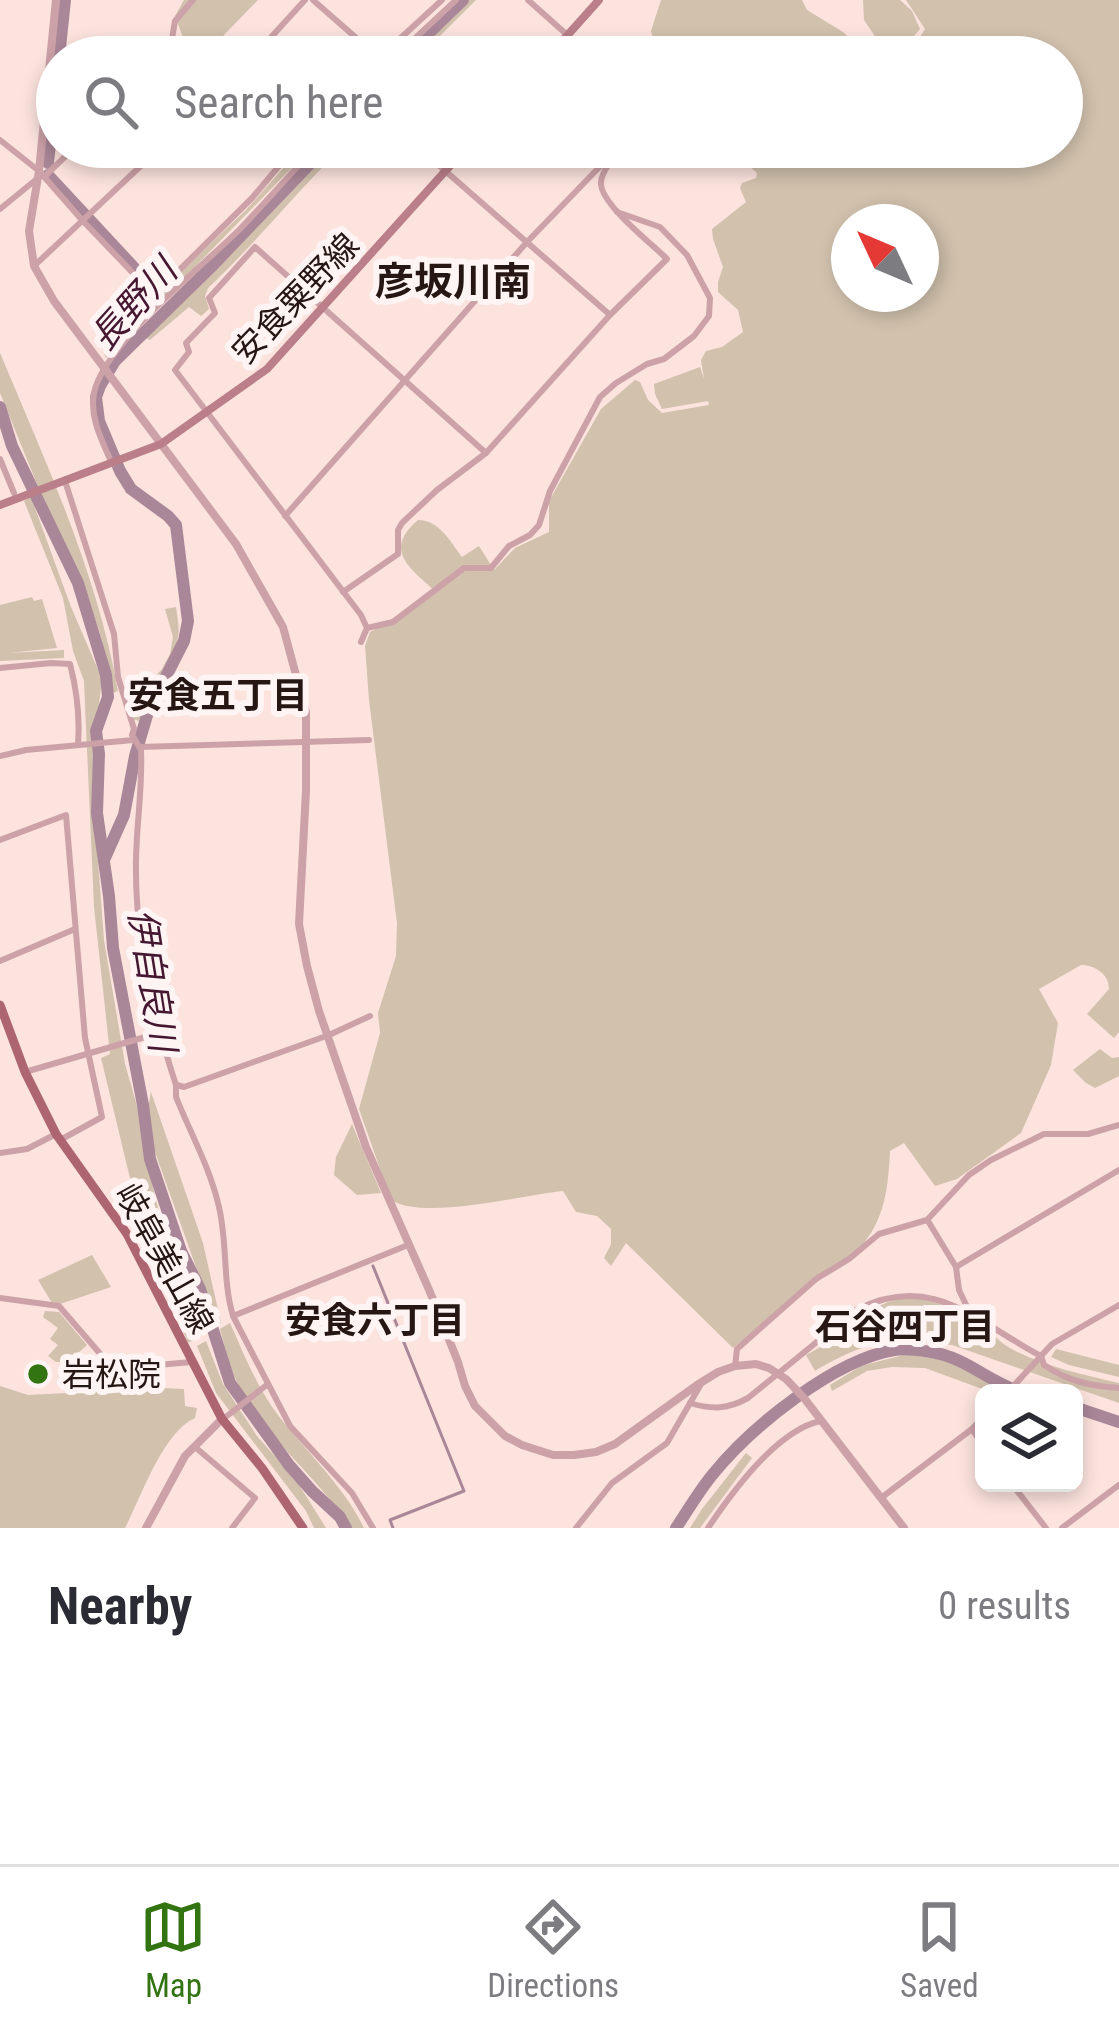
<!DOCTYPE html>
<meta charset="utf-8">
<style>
:root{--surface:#fff;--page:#f2f2f3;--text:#2b2b33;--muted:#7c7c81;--line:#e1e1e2;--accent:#337412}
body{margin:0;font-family:"Roboto Condensed","Noto Sans JP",sans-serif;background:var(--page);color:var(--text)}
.controls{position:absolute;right:36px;bottom:36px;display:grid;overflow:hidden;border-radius:18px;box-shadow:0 6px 18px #0003}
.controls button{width:108px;height:108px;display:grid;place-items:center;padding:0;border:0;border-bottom:3px solid var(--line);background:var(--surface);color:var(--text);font:60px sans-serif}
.compass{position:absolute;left:831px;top:204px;width:108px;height:108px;border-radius:50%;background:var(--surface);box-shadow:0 6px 18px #0003;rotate:314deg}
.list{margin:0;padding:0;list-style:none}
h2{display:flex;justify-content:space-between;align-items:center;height:156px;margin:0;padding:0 48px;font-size:51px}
h2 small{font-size:39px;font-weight:400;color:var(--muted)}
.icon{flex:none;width:66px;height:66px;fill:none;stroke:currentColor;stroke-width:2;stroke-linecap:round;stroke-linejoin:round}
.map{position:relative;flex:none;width:1119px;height:1528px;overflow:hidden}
.search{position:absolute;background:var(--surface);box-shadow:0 6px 18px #0003;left:36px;right:36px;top:36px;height:132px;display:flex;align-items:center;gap:30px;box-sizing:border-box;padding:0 42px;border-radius:66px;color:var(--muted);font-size:45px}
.sheet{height:336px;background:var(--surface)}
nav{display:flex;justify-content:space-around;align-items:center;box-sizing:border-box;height:168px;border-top:3px solid var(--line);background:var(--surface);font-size:33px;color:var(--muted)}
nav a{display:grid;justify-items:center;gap:6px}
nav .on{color:var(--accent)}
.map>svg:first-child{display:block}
.green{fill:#d1c1ad;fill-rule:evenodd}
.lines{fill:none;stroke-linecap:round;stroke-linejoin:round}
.stream{stroke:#aa8798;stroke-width:3}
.river{stroke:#aa8798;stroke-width:12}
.minor{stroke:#cca2a8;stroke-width:6}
.tertiary{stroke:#cca2a8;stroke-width:8}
.secondary{stroke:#ba7f88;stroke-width:8}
.primary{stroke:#ad6572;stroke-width:9}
.poi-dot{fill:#337412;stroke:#fdf4f3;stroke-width:4.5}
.labels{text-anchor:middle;stroke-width:12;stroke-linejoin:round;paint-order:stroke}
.street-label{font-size:33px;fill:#261714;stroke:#fdf4f3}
.poi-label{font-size:33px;fill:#261714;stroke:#fdf4f3;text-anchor:start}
.water-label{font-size:36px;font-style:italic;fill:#451731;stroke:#fdf4f3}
.neighbourhood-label{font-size:36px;font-weight:bold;fill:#261714;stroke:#fdf4f3}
.quarter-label{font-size:39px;font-weight:bold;fill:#261714;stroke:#fdf4f3}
</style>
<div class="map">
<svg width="1119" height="1528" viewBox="0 0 1119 1528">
<rect width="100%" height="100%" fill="#fce3de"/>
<g class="green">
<polygon points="184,0 258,0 221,38 187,48 175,16"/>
<polygon points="465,0 476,0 419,57 408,57"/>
<polygon points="661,0 802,0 807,10 843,32 870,57 658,57 651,31"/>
<polygon points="863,0 900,0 912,11 920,29 896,57 889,57 864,20"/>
<path d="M 906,0 L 1119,0 L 1119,1032 L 1114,1038 L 1087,1014 L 1109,989 C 1109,974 1095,965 1081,965 L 1039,989 L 1058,1023 L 1051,1065 L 1021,1133 L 957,1179 L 935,1186 L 904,1143 L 890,1151 C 888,1189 885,1219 860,1248 L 733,1348 L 626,1243 L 611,1266 L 604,1258 L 611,1244 L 611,1229 L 597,1216 L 576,1212 L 563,1191 C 521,1195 425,1221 391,1200 L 359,1109 L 380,1033 L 378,1013 L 396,956 L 397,923 L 369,700 L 365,646 L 370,632 L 406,612 L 435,591 C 409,567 383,550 418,520 C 439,520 450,541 462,557 L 479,546 L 494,570 L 515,548 L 549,532 L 549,501 L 601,409 L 635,380 L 640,382 L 648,400 L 662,413 L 709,405 L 708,401 L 662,409 L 655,394 L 654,384 L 700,367 L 704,379 L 701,360 L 706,351 L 722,347 L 743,332 L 738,310 L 718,292 L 718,282 L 723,267 L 713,239 L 712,229 L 746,202 L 740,188 L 742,183 L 756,178 L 757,173 L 734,152 L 736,147 L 1062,147 L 1062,57 L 902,57 L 916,43 L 925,29 ZM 849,222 L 921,222 L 921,294 L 849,294 Z"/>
<polygon points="302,147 312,147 106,358 103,352 111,337 245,211"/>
<path d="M 329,147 L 343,147 C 296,192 256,243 208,288 L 205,296 L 209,309 L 201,316 L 189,307 L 150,340 L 142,336 Z"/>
<path d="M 0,353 C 46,463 97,572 118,691 L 113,693 L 100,634 L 88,597 L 50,516 L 0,393 Z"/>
<polygon points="31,497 71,607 102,679 95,737 96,835 104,940 125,1064 139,1113 155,1197 165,1233 204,1334 188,1343 144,1236 101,1058 110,1054 94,907 84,681 73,651 63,598 24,501"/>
<polygon points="32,597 34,601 42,599 57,648 8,653 64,650 64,658 0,661 0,605"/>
<path d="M 176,607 C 177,616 180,628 178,637 C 175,668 149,692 139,721 L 133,719 L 136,697 L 162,669 L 170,654 L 173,637 L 165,609 Z"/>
<polygon points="1100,1049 1112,1058 1119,1057 1119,1076 1095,1088 1086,1083 1073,1070"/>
<polygon points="151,1092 203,1243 221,1323 217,1326 150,1138 148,1108"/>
<polygon points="352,1124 381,1193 357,1195 334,1175 336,1157"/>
<polygon points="92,1255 111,1287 54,1306 38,1280"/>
<path d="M 908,1297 C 937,1300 964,1311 987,1329 C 995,1336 1001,1343 1010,1348 C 1042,1366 1082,1374 1119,1383 L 1119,1403 L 952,1345 C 893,1337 866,1340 815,1371 L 806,1355 C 842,1338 867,1302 908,1297 Z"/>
<polygon points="45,1311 59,1312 87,1345 78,1353 83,1363 56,1362 48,1356 58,1345 50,1339 58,1328 43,1317"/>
<path d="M 230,1323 C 244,1354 257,1388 278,1415 C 306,1451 345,1488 364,1528 L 351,1528 C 321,1480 262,1435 238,1384 C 229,1367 225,1347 220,1329 Z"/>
<polygon points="206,1341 223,1384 257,1436 296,1480 326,1528 314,1528 306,1511 216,1393 197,1346"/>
<polygon points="1056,1349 1119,1365 1119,1377 1069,1365 1051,1357"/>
<polygon points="907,1354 954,1362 1028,1393 993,1393 925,1368 892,1367 867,1371 832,1391 830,1385 861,1366"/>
<path d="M 88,1372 L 118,1377 L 122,1386 L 184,1389 L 185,1406 L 197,1408 L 195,1418 C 163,1432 141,1497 125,1528 L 0,1528 L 0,1386 L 28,1395 L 67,1393 Z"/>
<polygon points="746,1453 752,1458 700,1528 690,1528 702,1509"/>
</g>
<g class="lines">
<polyline class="stream" points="373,1266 464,1491 390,1520 393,1528"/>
<g class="river">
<polyline points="59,57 65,0"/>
<polyline points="404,57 463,0"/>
<polyline points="48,163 57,78"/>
<polyline points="48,175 152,287 152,301"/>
<polyline points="0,407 12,446 78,583 106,675 108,697 96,731 99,754 97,813 109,896 113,948 143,1105 150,1159 181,1251 200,1289 230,1383 289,1465 312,1491 340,1517 346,1528"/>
<polyline points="104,860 124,815 135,756 148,712 184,641 188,621 176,525 168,516 131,489 120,471 99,421 96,397 100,386 115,361 212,266 326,147"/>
<polyline points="1074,1407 1119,1422"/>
<path d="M 676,1528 C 688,1510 699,1491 713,1474 C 751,1427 834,1360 894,1350 C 905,1348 920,1350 931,1352 C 966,1357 991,1384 1024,1393"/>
</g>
<g class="minor">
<polyline points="313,0 378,57"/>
<polyline points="528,0 592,57"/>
<polyline points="169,57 175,21 193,0"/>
<polyline points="253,57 305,0"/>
<polyline points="380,57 442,0"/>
<polyline points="395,57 456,0"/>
<polyline points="0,140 39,171 82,220 154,295 252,198 295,147"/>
<polyline points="418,147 609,314"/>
<polyline points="44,177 75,147"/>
<polyline points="0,209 38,178"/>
<polyline points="34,266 161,147"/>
<polyline points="0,459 14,493"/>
<path d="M 112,464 C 103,442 89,418 94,393 C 103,345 203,266 240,229 C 266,202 290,174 316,147"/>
<path d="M 65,481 L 114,634 L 118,677 L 134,729 L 132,735 L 141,750 C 143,791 135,832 136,872 C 136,943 154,1018 176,1085 L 176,1097 C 190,1132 209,1166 218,1203 C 228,1240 222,1279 233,1316 L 290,1426 L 352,1493 L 373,1528"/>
<polyline points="285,516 527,242 612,154"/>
<path d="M 343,592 L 398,554 L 398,530 L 402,523 L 437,490 L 486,453 L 610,315 L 667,259 C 652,244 599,203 601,182 C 602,170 615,156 622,147"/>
<polyline points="367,628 393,622 464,568 491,568 509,546 530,535 539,525 550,491 600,397 616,383 647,364 664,359 694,336 709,316 710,298 687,255 660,227 617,212"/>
<polyline points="361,642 367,628 361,615 175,370 189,352 186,343 215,313 209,298 255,247 486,453"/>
<path d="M 0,668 L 51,663 L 70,664 C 77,691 80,717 78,744"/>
<polyline points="140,747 369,740"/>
<polyline points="0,756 26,750 133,740"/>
<polyline points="0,840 66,815 85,1038 102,1117 62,1139"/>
<polyline points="0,961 75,929"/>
<polyline points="25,1072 159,1033"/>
<polyline points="177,1085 184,1087 329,1035 370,1016"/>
<polyline points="0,1153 27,1149 56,1134"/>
<polyline points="928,1221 956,1267 959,1290 969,1311"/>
<polyline points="956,1267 1119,1170"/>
<polyline points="0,1298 59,1306 109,1364 125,1368 191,1362"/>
<polyline points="233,1316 408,1245"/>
<polyline points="735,1366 737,1349 816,1279 849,1259 879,1234 927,1220 969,1175 991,1160 1044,1134 1088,1134 1119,1125"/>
<polyline points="1007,1393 1052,1344 1119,1305"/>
<path d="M 690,1403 C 713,1410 728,1409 748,1398 L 856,1310 C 933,1271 976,1322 1041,1356 L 1044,1365 C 1068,1381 1090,1386 1119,1388"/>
<polyline points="223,1419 268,1384"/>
<polyline points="972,1429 984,1447"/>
<polyline points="195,1447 255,1498 232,1528"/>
<polyline points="1011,1483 1046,1528"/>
<polyline points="881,1498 972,1429 984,1416"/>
<polyline points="576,1528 612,1483 667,1443 701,1384"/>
<path d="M 708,1528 C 732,1492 777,1431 820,1421"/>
<polyline points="1062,1528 1119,1485"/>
</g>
<g class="tertiary">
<polyline points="56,0 39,171 29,231 34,266 54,301 236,544 283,627 306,712 306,791 299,924 307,966 319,1011 366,1147 430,1292 458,1362 465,1386 475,1406 505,1436 522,1445 553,1455 574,1455 596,1452 615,1444 697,1385 718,1372 735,1366 756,1364 769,1368 786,1379 804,1398 904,1528"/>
<polyline points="146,1528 185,1456 222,1419"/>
</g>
<g class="secondary">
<polyline points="548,57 599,0"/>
<polyline points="0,505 161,444 267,369 467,147"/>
</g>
<polyline class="primary" points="0,1005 25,1072 56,1134 127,1234 222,1419 262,1468 303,1528"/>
</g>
<circle class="poi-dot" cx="38" cy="1374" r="12"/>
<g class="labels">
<g class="street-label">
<text transform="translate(295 298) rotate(-46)" y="12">安食粟野線</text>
<text transform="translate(165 1258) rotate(61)" y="12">岐阜美山線</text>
</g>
<g class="poi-label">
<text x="62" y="1386">岩松院</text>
</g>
<g class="water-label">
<text transform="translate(133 304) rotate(-48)" y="13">長野川</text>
<text transform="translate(153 980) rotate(81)" y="13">伊自良川</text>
</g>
<g class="neighbourhood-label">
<text x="218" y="708">安食五丁目</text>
<text x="375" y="1333">安食六丁目</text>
<text x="905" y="1339">石谷四丁目</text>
</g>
<g class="quarter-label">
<text x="453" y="295">彦坂川南</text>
</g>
</g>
</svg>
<div class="controls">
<button><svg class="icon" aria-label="layers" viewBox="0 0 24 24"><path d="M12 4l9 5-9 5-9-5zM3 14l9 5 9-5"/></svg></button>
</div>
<svg class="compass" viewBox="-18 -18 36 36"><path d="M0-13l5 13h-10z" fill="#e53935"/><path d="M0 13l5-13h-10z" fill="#7c7c81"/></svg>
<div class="search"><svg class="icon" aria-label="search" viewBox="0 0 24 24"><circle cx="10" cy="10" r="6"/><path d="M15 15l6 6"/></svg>Search here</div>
</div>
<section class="sheet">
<h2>Nearby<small>0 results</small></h2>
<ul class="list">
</ul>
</section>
<nav>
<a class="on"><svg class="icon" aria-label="map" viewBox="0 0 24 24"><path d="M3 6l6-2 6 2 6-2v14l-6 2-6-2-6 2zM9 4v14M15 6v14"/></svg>Map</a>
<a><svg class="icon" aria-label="directions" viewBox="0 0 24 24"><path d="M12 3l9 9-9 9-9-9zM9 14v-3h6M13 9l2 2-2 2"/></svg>Directions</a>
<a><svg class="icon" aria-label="saved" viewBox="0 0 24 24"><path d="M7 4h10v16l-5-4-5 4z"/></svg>Saved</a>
</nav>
